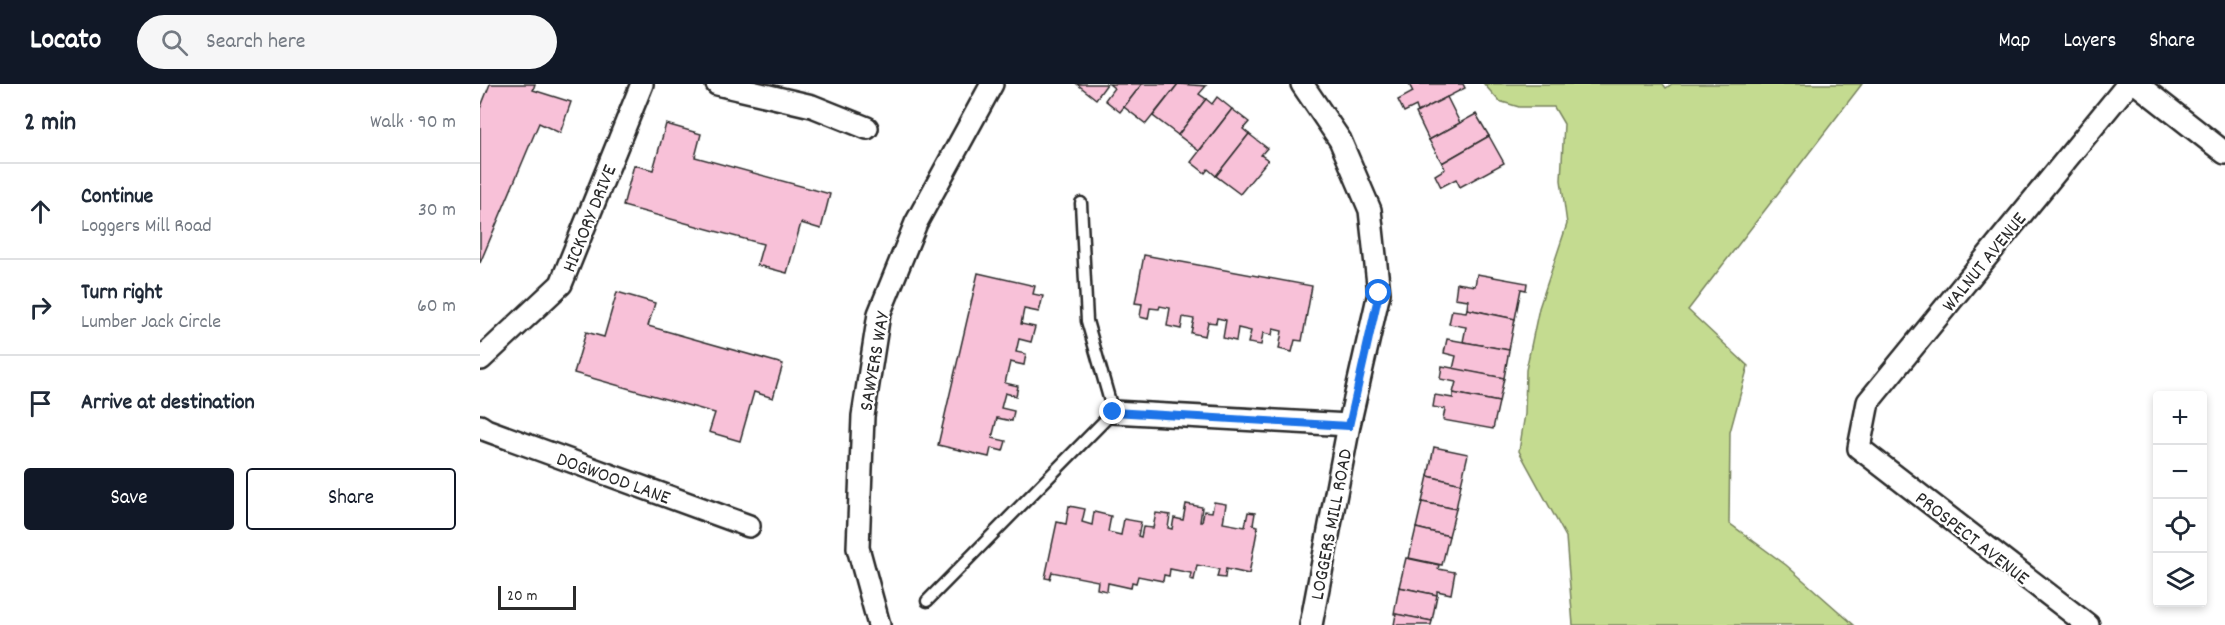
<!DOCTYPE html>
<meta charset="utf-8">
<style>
:root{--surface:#fff;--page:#f6f6f7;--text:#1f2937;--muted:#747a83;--line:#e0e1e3;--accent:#111827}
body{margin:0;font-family:Dekko,sans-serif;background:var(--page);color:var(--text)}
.controls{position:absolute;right:18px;bottom:18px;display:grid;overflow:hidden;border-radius:6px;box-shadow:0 3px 9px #0003}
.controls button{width:54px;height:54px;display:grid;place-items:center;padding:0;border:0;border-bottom:2px solid var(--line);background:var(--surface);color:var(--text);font:30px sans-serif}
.scale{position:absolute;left:18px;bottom:15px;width:78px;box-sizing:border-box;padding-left:6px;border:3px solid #2b2b2b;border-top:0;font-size:16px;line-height:21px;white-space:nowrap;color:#2b2b2b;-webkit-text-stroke:4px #fff;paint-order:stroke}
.stop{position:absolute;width:18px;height:18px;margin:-14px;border:4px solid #1a73e8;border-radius:50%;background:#fff}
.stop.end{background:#1a73e8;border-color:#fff;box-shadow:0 2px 6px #0008}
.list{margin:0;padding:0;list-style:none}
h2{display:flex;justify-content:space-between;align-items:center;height:78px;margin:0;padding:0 24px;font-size:26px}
h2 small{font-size:20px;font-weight:400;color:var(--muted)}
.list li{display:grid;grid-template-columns:39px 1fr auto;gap:18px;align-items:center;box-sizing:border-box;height:96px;padding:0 24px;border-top:2px solid var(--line)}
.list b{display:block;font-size:22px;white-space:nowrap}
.list p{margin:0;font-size:20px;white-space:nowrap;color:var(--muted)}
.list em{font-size:20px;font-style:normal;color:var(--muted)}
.actions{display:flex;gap:12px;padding:18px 24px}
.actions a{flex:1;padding:14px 0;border:2px solid var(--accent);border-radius:6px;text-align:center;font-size:21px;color:var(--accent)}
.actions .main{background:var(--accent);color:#fff}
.icon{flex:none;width:33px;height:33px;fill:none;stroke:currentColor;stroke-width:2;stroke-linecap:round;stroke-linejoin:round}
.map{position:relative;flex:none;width:1745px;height:541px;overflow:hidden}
header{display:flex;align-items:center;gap:36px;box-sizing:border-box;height:84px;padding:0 30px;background:var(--accent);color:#fff}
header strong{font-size:28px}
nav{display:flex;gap:33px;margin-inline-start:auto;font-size:21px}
.search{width:420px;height:54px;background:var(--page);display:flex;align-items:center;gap:15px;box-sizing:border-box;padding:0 21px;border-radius:33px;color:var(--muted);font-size:22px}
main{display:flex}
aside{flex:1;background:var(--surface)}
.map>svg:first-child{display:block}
.green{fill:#c4db90;stroke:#78835e;stroke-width:1.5}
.building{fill:#f8c1d8;stroke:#2b2b2b;stroke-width:1.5}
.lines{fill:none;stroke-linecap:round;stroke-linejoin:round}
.service-casing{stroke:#2b2b2b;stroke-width:15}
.minor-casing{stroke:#2b2b2b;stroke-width:26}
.service{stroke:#fff;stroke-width:10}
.minor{stroke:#fff;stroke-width:21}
.route{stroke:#1a73e8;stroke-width:8}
.labels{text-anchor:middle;stroke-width:4.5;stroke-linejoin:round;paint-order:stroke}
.street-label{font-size:20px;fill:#2b2b2b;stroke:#fff}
</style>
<header>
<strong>Locato</strong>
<div class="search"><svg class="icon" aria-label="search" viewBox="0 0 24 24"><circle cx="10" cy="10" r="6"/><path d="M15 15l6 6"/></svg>Search here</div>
<nav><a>Map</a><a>Layers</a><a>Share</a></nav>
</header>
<main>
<aside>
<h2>2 min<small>Walk · 90 m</small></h2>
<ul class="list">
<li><svg class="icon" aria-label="ahead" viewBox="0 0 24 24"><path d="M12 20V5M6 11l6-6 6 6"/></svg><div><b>Continue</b><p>Loggers Mill Road</p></div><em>30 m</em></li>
<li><svg class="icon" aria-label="right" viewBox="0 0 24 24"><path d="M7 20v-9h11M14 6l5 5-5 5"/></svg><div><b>Turn right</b><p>Lumber Jack Circle</p></div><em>60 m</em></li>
<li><svg class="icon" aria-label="arrive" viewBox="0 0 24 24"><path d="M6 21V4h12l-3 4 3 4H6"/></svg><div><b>Arrive at destination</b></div></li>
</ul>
<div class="actions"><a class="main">Save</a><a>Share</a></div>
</aside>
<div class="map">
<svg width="1745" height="541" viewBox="0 0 1745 541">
<rect width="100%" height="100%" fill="#fff"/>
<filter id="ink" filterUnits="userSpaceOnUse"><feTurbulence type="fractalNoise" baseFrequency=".0167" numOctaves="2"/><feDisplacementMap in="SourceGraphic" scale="12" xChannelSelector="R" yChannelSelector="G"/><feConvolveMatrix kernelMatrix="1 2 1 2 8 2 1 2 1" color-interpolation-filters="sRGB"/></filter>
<g filter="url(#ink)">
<polygon class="green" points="1004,0 1183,0 1186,4 1192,0 1382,0 1208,226 1268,282 1250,348 1249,439 1306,481 1374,541 1093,541 1086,453 1039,367 1045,330 1046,286 1059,224 1087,140 1081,96 1084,40 1074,23 1039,23 1019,17"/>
<g class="building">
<polygon points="10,0 55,0 53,6 91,18 80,49 59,39 0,179 0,25"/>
<polygon points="597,0 627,0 616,15"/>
<polygon points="629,0 662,0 640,28 625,16 634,4"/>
<polygon points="662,0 698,0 666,40 644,23"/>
<polygon points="698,0 726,2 719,10 726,15 698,51 673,32"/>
<polygon points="929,0 983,0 985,4 938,28 936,22 924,28 918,16 933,8"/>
<polygon points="737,13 752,25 719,67 698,51 726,15 732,20"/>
<polygon points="967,13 980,39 949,56 936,29"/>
<polygon points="752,25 769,38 763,45 769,50 736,92 728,85 725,89 711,78"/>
<polygon points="996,30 1009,52 962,79 949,56"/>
<polygon points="186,40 221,50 215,73 350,110 341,145 321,139 307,189 277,181 283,160 143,122 154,81 173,86"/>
<polygon points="769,50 787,64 781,71 788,76 760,110 736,92"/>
<polygon points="1009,52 1024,79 980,103 976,95 961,103 955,91 965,85 962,79"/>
<polygon points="664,171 832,202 822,257 815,256 812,268 799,265 802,247 793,245 792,251 783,249 781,261 768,259 771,247 758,244 756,257 743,254 746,236 737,234 736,239 728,238 725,252 711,249 714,235 703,233 701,245 687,242 690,224 680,222 679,225 670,224 668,235 660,233 662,220 655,219"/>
<polygon points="498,189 555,202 553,210 563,212 559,228 544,225 541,240 555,243 551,258 539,255 536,268 546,270 544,281 530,278 525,299 538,302 536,312 525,309 521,324 534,327 532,337 517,334 512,354 526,357 523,367 511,364 509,373 458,361"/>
<polygon points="997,190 1047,199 1046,206 1041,205 1035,235 987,225 988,216 975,214 977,199 995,202"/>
<polygon points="137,208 175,219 168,242 303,280 293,314 274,308 260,357 229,348 235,329 94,289 106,248 124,253"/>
<polygon points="987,225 1035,235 1029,266 983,258 986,243 969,240 972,226 986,228"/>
<polygon points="967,255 1029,266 1024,294 973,285 976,272 964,269"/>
<polygon points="962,282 1024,294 1019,318 973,309 976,298 960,295"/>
<polygon points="973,309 1019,318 1013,345 963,336 965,325 953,323 955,311 973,314"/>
<polygon points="954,363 988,370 981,400 948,392"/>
<polygon points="948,392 981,400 976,425 942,418"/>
<polygon points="734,418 746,420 743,439 765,443 768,428 775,429 773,441 778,442 769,490 746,485 745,494 737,493 739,485 717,481 714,496 710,495 711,489 690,485 689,492 684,491 683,497 658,492 656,499 652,498 651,504 628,499 627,507 617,505 618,497 572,488 570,495 565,494 577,438 586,440 589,422 605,425 602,438 612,441 614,428 631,432 628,448 641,451 644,435 661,438 658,452 661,453 663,443 673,444 676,429 690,431 688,444 692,445 694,434 703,436 706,420 722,423 720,438 722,438 724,427 732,428"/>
<polygon points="942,418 976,425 969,452 936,444"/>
<polygon points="936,444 969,452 962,481 929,474"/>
<polygon points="926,474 959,481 958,485 975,488 971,510 957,507 957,511 919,503"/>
<polygon points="919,503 957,511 952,537 914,530"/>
<polygon points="916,530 952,537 951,541 914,541"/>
</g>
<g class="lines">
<defs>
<polyline id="service" points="447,517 633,328 607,237 601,119"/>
<g id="minor">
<polyline points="237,0 332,22 387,44"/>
<polyline points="822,0 860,56 890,126 899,209 869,341 831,541"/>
<polyline points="1657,0 1745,69"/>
<polyline points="1,275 81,200 162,0"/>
<polyline points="633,328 869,341"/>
<polyline points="0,342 6,346 269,442"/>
<polyline points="399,541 378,464 383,332 399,230 436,139 512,0"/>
<polyline points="1608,541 1379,364 1388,318 1648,0"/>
</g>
</defs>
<use href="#service" class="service-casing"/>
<use href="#minor" class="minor-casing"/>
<use href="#service" class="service"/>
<use href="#minor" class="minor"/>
</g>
</g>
<g class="lines" filter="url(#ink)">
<polyline class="route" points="633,328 869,342 899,209"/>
</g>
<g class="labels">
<g class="street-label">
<text transform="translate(108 134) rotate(-68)" y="7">HICKORY DRIVE</text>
<text transform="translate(1503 177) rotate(-51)" y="7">WALNUT AVENUE</text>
<text transform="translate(393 277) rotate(-80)" y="7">SAWYERS WAY</text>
<text transform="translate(134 393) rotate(20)" y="7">DOGWOOD LANE</text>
<text transform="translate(850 440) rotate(-79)" y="7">LOGGERS MILL ROAD</text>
<text transform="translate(1493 453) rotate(38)" y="7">PROSPECT AVENUE</text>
</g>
</g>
</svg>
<div class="controls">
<button>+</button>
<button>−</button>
<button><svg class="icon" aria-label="locate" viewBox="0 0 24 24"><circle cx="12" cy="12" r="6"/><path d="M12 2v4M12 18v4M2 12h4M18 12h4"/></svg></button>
<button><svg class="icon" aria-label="layers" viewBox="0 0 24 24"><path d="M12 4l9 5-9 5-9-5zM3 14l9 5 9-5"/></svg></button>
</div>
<div class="scale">20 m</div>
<div class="stop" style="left:899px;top:209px"></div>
<div class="stop end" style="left:633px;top:328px"></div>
</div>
</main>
